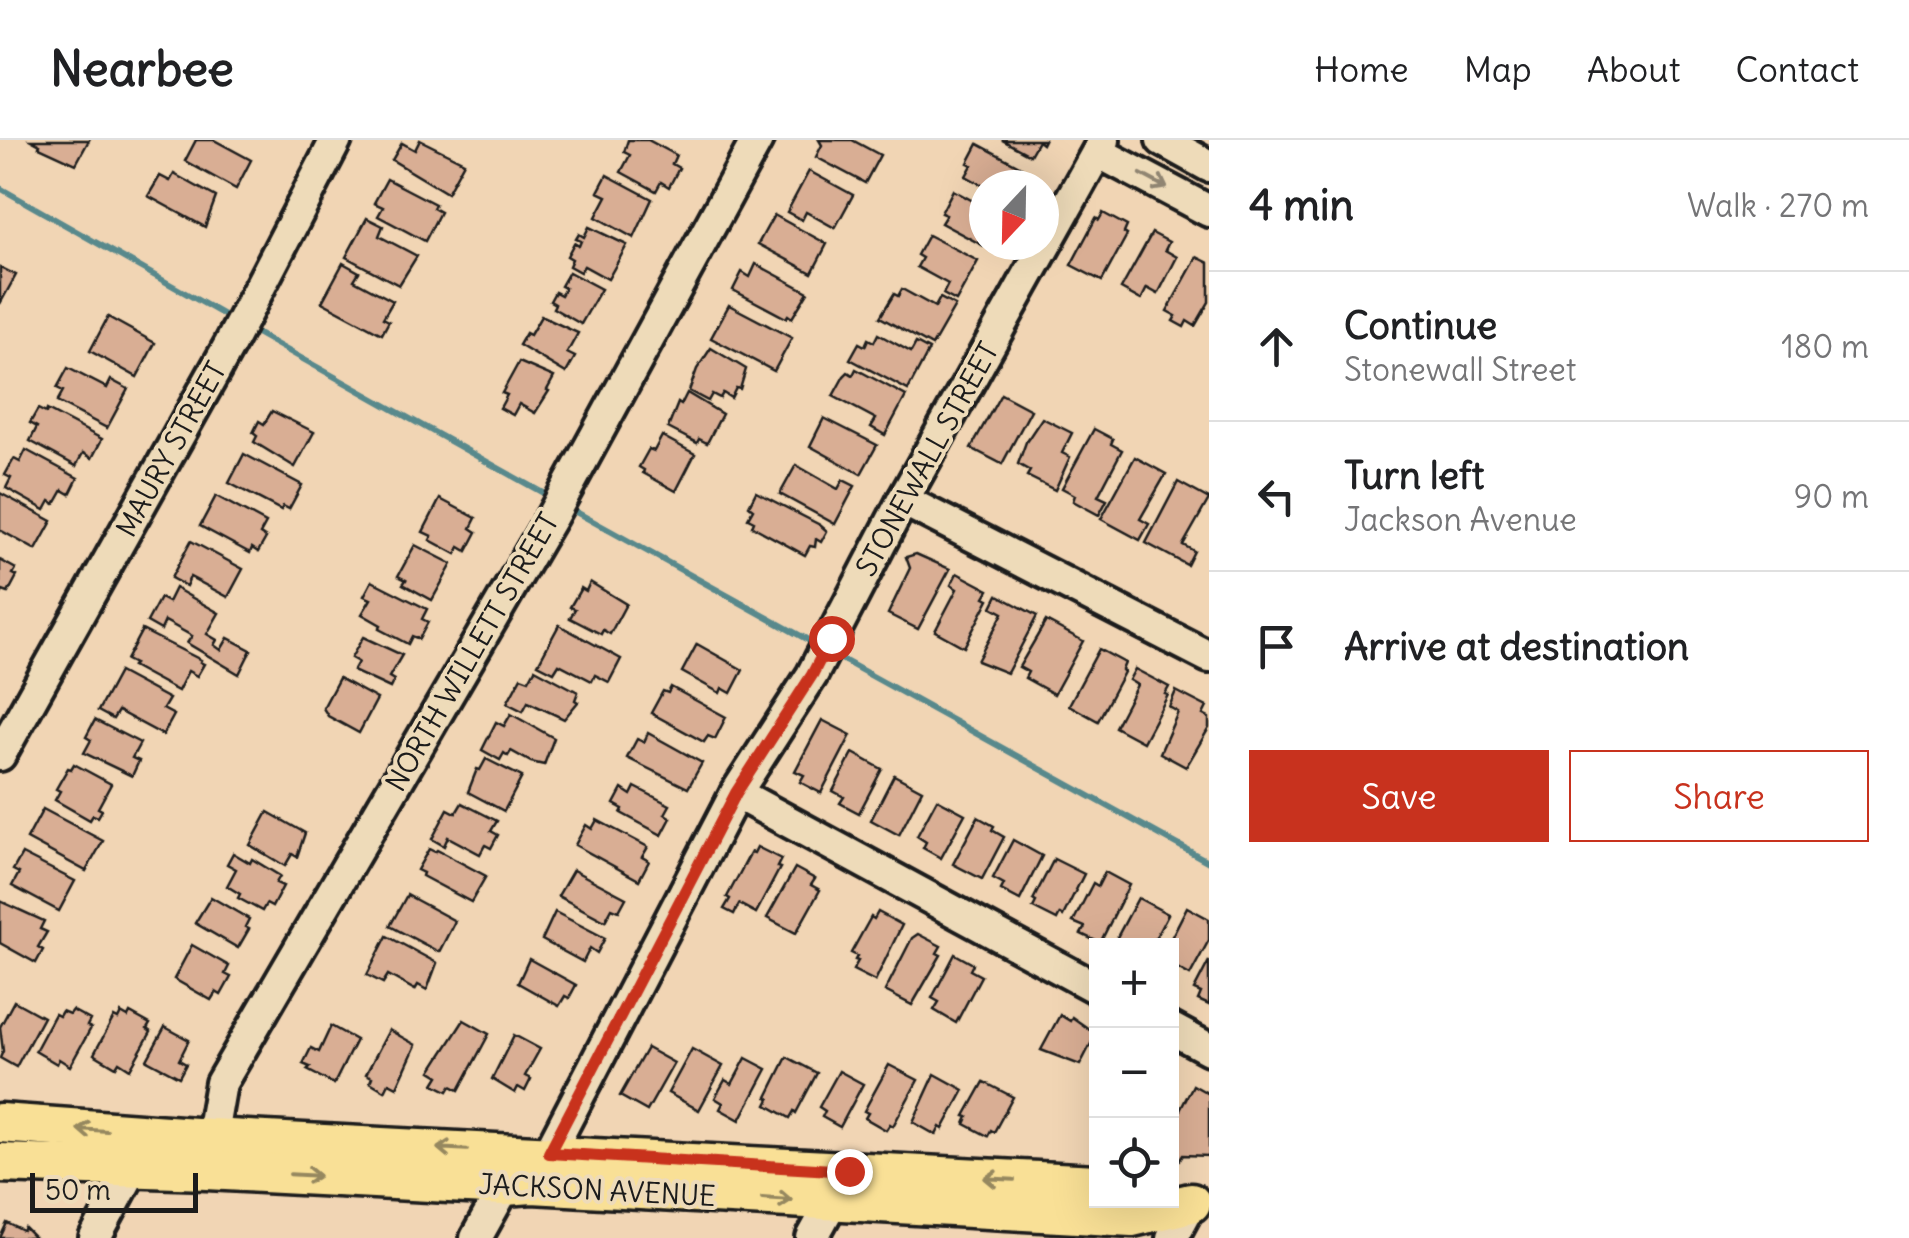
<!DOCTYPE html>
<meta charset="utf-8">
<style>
:root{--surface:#fff;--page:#f2f2f2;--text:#202124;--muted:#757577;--line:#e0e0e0;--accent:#c8321e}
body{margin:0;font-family:Delius,sans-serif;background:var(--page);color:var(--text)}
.controls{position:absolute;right:30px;bottom:30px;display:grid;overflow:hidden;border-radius:0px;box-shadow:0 10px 40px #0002}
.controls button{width:90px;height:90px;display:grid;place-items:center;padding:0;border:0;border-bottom:2px solid var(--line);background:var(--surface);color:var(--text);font:50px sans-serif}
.compass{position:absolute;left:969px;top:30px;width:90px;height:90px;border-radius:50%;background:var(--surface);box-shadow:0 10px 40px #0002;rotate:202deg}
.scale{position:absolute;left:30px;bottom:25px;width:168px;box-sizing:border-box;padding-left:10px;border:5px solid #1c1c1c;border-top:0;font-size:28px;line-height:35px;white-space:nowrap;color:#1c1c1c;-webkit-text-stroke:8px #eedbb9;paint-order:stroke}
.stop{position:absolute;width:30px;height:30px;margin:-22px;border:8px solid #c8321e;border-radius:50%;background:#fff}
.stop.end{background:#c8321e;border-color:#fff;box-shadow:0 2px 10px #0008}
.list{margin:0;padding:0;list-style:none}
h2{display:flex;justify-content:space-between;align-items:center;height:130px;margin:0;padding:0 40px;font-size:42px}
h2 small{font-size:32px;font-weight:400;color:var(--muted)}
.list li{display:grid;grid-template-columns:65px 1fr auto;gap:30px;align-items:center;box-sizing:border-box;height:150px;padding:0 40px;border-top:2px solid var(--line)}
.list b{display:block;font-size:38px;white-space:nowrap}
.list p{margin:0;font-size:32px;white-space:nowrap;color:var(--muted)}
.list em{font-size:32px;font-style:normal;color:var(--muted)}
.actions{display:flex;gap:20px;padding:30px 40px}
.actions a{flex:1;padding:22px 0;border:2px solid var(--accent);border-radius:0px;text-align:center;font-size:35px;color:var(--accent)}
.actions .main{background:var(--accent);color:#fff}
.icon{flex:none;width:55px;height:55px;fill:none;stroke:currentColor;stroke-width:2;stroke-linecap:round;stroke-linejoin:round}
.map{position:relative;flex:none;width:1209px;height:1098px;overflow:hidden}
header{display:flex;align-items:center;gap:60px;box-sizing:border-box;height:140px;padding:0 50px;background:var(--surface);border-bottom:2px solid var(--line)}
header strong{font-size:48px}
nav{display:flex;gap:55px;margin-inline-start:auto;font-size:35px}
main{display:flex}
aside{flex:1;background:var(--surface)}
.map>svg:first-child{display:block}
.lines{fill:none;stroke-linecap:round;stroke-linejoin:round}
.stream{stroke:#58898c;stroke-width:6}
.building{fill:#d9ae94;stroke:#1c1c1c;stroke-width:2.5}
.minor-casing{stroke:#1c1c1c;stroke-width:38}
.major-casing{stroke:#1c1c1c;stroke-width:45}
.minor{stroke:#eedbb9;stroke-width:30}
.major{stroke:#f9e096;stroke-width:38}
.oneway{stroke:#908572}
.oneway2{stroke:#96885f}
.route{stroke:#c8321e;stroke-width:12}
.labels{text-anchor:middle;stroke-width:8;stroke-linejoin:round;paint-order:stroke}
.street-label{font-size:28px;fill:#1c1c1c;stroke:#eedbb9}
</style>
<header>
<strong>Nearbee</strong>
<nav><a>Home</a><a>Map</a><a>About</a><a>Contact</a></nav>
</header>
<main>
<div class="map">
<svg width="1209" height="1098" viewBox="0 0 1209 1098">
<rect width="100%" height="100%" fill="#f1d5b4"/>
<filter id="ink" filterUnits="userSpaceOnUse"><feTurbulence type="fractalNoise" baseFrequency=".01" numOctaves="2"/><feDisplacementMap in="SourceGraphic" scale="20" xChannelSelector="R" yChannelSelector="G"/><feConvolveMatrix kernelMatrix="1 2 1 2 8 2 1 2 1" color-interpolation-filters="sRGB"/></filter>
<g filter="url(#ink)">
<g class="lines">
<g class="stream">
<polyline points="0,48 233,180"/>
<polyline points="249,189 552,358"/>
<polyline points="567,367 819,506"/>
<polyline points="834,515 1209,722"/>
</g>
</g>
<g class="building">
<polygon points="31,0 89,0 76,24 39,7 40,5"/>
<polygon points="196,0 214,0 251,20 236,49 185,21"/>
<polygon points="420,0 464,22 447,53 392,20 402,3 415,10"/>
<polygon points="628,0 648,0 676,15 672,24 679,28 669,47 661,42 656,51 621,32 630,15 624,12"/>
<polygon points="819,0 852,0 880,15 865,43 816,17 822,5"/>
<polygon points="1002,0 1044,0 1042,4 1038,1 1030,15"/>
<polygon points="978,4 1021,27 1019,30 1025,33 1019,45 984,46 966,36 972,25 968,23"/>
<polygon points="809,31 853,55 835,88 806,72 802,80 787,72"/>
<polygon points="174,34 216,57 205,87 148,56 160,36 170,41"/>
<polygon points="607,35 652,59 634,98 596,77 607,56 598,52"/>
<polygon points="387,39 435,64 433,68 440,72 425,101 378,76 383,67 374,63"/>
<polygon points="953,50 984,67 986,107 941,83 946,75 941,73"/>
<polygon points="1103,73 1127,86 1124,93 1127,95 1102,141 1071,125 1096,78 1099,80"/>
<polygon points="774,75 827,104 812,133 758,104"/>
<polygon points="367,78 383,86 379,96 417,116 399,145 346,117"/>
<polygon points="589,87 627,105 608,139 584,126 580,132 569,126 572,119 567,116 574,103 579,106 581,101 576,99 579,94 584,97"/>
<polygon points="1152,93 1169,102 1165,110 1177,117 1158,154 1147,148 1141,160 1121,149"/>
<polygon points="928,95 978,121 956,161 943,154 948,144 917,127 922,118 917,115"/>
<polygon points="1197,117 1209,123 1209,162 1195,186 1187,181 1184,187 1173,181 1176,176 1167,171"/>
<polygon points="343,123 359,132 354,140 393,161 383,178 389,181 382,194 322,162"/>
<polygon points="756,124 808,152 792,178 788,175 786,178 733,150 742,132 750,137"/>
<polygon points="0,127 16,135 0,164"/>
<polygon points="569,132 601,149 581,184 553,168 555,164 550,161 555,152 561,155 565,148 561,146"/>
<polygon points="902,149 935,167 940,158 955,166 932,206 880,177 894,154 898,156"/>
<polygon points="729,165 792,198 774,231 711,198"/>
<polygon points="541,176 578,193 567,213 575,217 566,233 519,205 526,193 530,195"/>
<polygon points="108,177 155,203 137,237 90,211"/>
<polygon points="878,194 911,212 916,203 929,210 908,250 850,219 859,203 865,206 868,199 874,202"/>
<polygon points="711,208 746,229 740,249 736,248 731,258 723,253 720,258 712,254 708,261 689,251 697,229"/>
<polygon points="519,222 554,237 547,250 549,251 535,273 519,264 513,275 500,268 507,255 502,253"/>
<polygon points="68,228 107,248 111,240 128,249 107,288 57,262 63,251 57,248"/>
<polygon points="856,229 906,256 885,295 871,287 876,279 833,256 844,236 848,232 853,235"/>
<polygon points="687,253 722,274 707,303 699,299 697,303 668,288 678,263 681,265"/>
<polygon points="1001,254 1031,270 1002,324 971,308"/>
<polygon points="38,269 46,273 47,270 102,299 92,318 83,313 76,326 30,301 37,287 30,283"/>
<polygon points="272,271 314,292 295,327 254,302 257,296 253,293 259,281 264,284"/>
<polygon points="824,278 877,305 861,334 810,306"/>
<polygon points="1042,278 1072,293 1062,313 1070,317 1055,350 1027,336 1030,331 1018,324 1026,302"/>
<polygon points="1094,289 1113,299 1111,304 1122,310 1098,356 1107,360 1099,375 1073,361 1075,355 1062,348"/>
<polygon points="662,296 695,314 676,351 643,333 644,330 639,327 649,309 654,311"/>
<polygon points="26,310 78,338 70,354 63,350 55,364 50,361 45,370 6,348 11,338 5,335 14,319 20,322"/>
<polygon points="244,314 302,345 289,369 283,366 281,370 229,343"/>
<polygon points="1135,317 1166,334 1140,379 1149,384 1140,400 1101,379"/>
<polygon points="796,325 838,349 843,340 855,346 835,384 780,354"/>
<polygon points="1178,342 1209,359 1183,405 1194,411 1187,425 1146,403"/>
<polygon points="756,352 820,385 827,391 821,402 816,399 815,407 810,406 805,415 752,386 754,381 748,378 753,369 749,366"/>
<polygon points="0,353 52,381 36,410 0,390"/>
<polygon points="216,356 266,383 260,394 266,398 258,412 252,408 250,413 200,386"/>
<polygon points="440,359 476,378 471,388 477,392 467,411 460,407 456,414 430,400 432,396 423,392"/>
<polygon points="191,401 243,429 228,457 190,437 186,446 171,438"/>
<polygon points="415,405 452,424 432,460 403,444 406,440 398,436"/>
<polygon points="916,414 950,429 918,489 888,474 910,428 906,417"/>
<polygon points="0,420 16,429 13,434 17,436 8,453 3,451 0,456"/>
<polygon points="957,433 989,450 985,457 989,459 964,507 935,491 957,449 951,445"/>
<polygon points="372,441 427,469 422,479 428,482 419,499 412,496 408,504 379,489 381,485 362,474 371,459 364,456"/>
<polygon points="590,442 626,464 610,494 603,490 601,494 570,478 575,469 570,467 581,448 586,451"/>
<polygon points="175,448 219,473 207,494 217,500 214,505 221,510 228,498 251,510 239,534 187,503 192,496 165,481 161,490 147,482 160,458 168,462"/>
<polygon points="998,455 1037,476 1007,533 977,521 1003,473 992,467"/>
<polygon points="1046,481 1083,501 1054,554 1025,538 1028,532 1019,527"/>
<polygon points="559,485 621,519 609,542 595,535 592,541 559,524 554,532 538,524"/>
<polygon points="142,490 201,520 200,522 204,524 197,536 188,531 178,551 132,526 134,524 126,520"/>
<polygon points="363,497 402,515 389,537 394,540 390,548 353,531 358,522 351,518"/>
<polygon points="697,504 743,530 731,553 722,548 720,553 682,532"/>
<polygon points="1099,509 1125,523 1122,530 1124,532 1098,581 1069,565"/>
<polygon points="535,529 578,552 575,560 578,562 564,579 528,562 523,571 507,563 521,537 529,540"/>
<polygon points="1135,529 1169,547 1165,554 1168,555 1143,602 1115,587 1137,545 1129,540"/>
<polygon points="119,532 169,559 163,569 174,575 163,595 118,571 113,579 98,571"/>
<polygon points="339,538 377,559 359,593 328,576 323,568"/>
<polygon points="671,547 726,577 715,599 708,596 704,602 651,573 663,551 668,553"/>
<polygon points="1176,551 1207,567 1203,575 1209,578 1209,588 1186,627 1160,613 1178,572 1169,567"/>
<polygon points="511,574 554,598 544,625 531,622 511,611 508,616 504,613 500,620 482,610 496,582 504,586"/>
<polygon points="95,580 140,603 132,618 139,621 132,636 84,613 91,600 86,597"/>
<polygon points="822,580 851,595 821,653 800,642 804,635 795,631"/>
<polygon points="648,593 702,623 688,648 627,618 637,599 644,602"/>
<polygon points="853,613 882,629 859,673 840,663 844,657 833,651"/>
<polygon points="486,619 522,637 504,671 468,652 477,629 480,630"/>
<polygon points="74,624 111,644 98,668 102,670 98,677 93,675 90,680 55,660 60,651 56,649 68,628 71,629"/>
<polygon points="894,635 922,650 899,695 871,680"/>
<polygon points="635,647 670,665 665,674 671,678 662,695 621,673 623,669 614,664 622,649 631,655"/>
<polygon points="937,659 965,674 941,718 923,708 926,702 917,696"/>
<polygon points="462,663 497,681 491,691 498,695 491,708 485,705 480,714 448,697 444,706 432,699 448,669 456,673"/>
<polygon points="43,669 103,701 86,731 27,699"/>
<polygon points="268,672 305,693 297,717 292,714 285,726 250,705"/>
<polygon points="978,677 994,686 992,690 1004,697 982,739 953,724"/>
<polygon points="597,680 648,707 642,717 649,721 639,740 575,705 586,685 592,689"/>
<polygon points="1013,700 1042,716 1020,760 1001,750 1004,744 993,738"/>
<polygon points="757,707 781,719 777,727 780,728 756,773 739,764 734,774 724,769 730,759 727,757 751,712 754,713"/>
<polygon points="429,709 435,712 437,710 486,736 471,762 422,736 423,733 417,730"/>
<polygon points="233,713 250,723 252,719 280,736 276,743 283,746 272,767 266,764 262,771 238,758 240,754 227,746 236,729 227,724"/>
<polygon points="22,714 75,741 59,771 12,746 19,733 13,730"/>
<polygon points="1054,719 1084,734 1063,776 1060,774 1057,780 1033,768 1036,762 1033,760"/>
<polygon points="795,728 815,739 811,745 820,750 796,793 767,778"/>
<polygon points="573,730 626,758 619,771 612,768 605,781 558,756"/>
<polygon points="1105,732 1129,745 1100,803 1081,794 1085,787 1073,782 1093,743 1098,746"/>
<polygon points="407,755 455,781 439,812 390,786"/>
<polygon points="211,757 249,779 245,787 249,789 238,808 195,783"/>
<polygon points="1138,758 1168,774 1151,806 1118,806 1114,803"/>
<polygon points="0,761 44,781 40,789 47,792 38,807 43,810 36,823 0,803"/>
<polygon points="1187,767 1209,779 1209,800 1190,835 1172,825 1174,821 1172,819 1172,806 1167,806"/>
<polygon points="555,772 605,798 597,813 590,808 583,822 542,800"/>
<polygon points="878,772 902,785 875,841 853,830 858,821 855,820 857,816 851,813 871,777 874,779"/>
<polygon points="918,794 941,806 937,813 941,815 912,865 885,851 912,798"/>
<polygon points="387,796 437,823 427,850 418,845 415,850 388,835 383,843 367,835"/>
<polygon points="192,805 229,826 225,834 231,837 221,855 216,852 211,860 174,839"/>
<polygon points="955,814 973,824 970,830 981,836 956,883 934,870 939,862 932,858"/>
<polygon points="529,819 576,845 569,858 565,856 559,866 518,843"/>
<polygon points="1209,821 1209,865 1198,860 1201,853 1194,850"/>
<polygon points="14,861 43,877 16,927 0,918 3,911 0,887"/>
<polygon points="72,870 90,880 87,886 91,888 70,926 59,919 57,924 35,911 55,874 59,876 62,871 69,874"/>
<polygon points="121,873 128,877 130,873 150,884 147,889 151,892 130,929 119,922 116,927 94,914 114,877 118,879"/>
<polygon points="1060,875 1070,881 1072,877 1096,894 1080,925 1041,910"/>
<polygon points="464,880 489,894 459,950 451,946 448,951 434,944 439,936 431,931"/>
<polygon points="331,886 356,900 334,944 307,930 310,927 303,924 311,908 319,912"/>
<polygon points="165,887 189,900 179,920 186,924 179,937 147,920"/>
<polygon points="389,890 416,905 397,947 389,943 385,951 370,942 372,937 366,934"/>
<polygon points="514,895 540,909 525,936 531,939 525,951 518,947 515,953 492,939"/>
<polygon points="647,908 674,923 647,971 620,956"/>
<polygon points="692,909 723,926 699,970 668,953"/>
<polygon points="787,917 817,933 796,973 794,971 790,978 767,965 770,959 767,957"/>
<polygon points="746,918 767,929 740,980 720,969 723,963 715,958 725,940 732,944"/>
<polygon points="889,925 918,940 893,986 890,984 886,990 865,978 868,973 864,971"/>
<polygon points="839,931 863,944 840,987 822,977 825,971 819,967"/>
<polygon points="935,934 964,950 943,989 940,987 936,995 913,982"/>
<polygon points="984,942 1013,957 994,992 991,990 988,996 965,984 968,977 965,976"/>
<polygon points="1193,945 1209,954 1209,1016 1183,1015 1180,1020 1172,1019 1172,986"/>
<polygon points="7,1083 23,1091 25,1088 35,1098 0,1098"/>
</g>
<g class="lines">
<defs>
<g id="minor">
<polyline points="1162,0 1209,26"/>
<polyline points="1098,12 1209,71"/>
<polyline points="903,360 1209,517"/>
<polyline points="0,615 230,204 336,0"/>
<polyline points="736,653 1096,848"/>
<polyline points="1172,889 1209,909"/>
<polyline points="208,1017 221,943 552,376 757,0"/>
<polyline points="95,1098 141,1013"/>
<polyline points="476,1098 505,1046 549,1013 736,653 812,535 903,360 1104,0"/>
<polyline points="812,1098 843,1042"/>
<polyline points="1172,1098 1191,1063"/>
</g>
<g id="major">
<polyline points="0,983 209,998 1096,1044"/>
<polyline points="0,1023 207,1030 505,1046 532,1044 1132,1077 1191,1063"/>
</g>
</defs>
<use href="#minor" class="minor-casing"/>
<use href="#major" class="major-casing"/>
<use href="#minor" class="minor"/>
<use href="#major" class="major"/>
</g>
<defs><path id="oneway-shaft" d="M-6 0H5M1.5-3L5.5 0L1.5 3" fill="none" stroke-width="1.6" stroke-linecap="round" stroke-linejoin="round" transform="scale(2.5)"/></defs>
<use class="oneway" href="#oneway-shaft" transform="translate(1154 41) rotate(28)"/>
<g class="oneway2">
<use href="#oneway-shaft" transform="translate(92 990) rotate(-176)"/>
<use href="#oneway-shaft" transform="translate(452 1009) rotate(-177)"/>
<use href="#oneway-shaft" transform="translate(305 1035) rotate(3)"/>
<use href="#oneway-shaft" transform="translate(999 1039) rotate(-177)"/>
<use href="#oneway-shaft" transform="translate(777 1059) rotate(4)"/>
</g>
</g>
<g class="lines" filter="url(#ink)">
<polyline class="route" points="831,498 812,535 736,653 549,1013 849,1031"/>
</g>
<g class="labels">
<g class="street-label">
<text transform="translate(171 309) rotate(-61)" y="10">MAURY STREET</text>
<text transform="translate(927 319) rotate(-61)" y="10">STONEWALL STREET</text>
<text transform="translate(472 512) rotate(-60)" y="10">NORTH WILLETT STREET</text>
<text transform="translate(597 1050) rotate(3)" y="10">JACKSON AVENUE</text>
</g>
</g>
</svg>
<div class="controls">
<button>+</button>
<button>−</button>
<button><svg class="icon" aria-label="locate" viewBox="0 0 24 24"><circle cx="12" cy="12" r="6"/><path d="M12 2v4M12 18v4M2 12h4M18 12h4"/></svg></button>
</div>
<svg class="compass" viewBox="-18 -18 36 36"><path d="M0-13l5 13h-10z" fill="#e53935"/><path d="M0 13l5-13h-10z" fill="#757577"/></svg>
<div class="scale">50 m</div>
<div class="stop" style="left:831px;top:498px"></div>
<div class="stop end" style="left:849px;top:1031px"></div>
</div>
<aside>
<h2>4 min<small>Walk · 270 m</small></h2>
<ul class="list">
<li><svg class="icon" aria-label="ahead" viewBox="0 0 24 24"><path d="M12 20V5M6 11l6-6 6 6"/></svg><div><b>Continue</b><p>Stonewall Street</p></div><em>180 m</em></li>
<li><svg class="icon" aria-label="left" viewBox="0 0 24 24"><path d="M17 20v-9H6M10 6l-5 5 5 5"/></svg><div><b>Turn left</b><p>Jackson Avenue</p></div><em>90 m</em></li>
<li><svg class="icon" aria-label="arrive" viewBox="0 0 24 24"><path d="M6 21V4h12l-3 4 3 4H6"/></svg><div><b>Arrive at destination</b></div></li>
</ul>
<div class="actions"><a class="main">Save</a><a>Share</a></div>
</aside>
</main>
